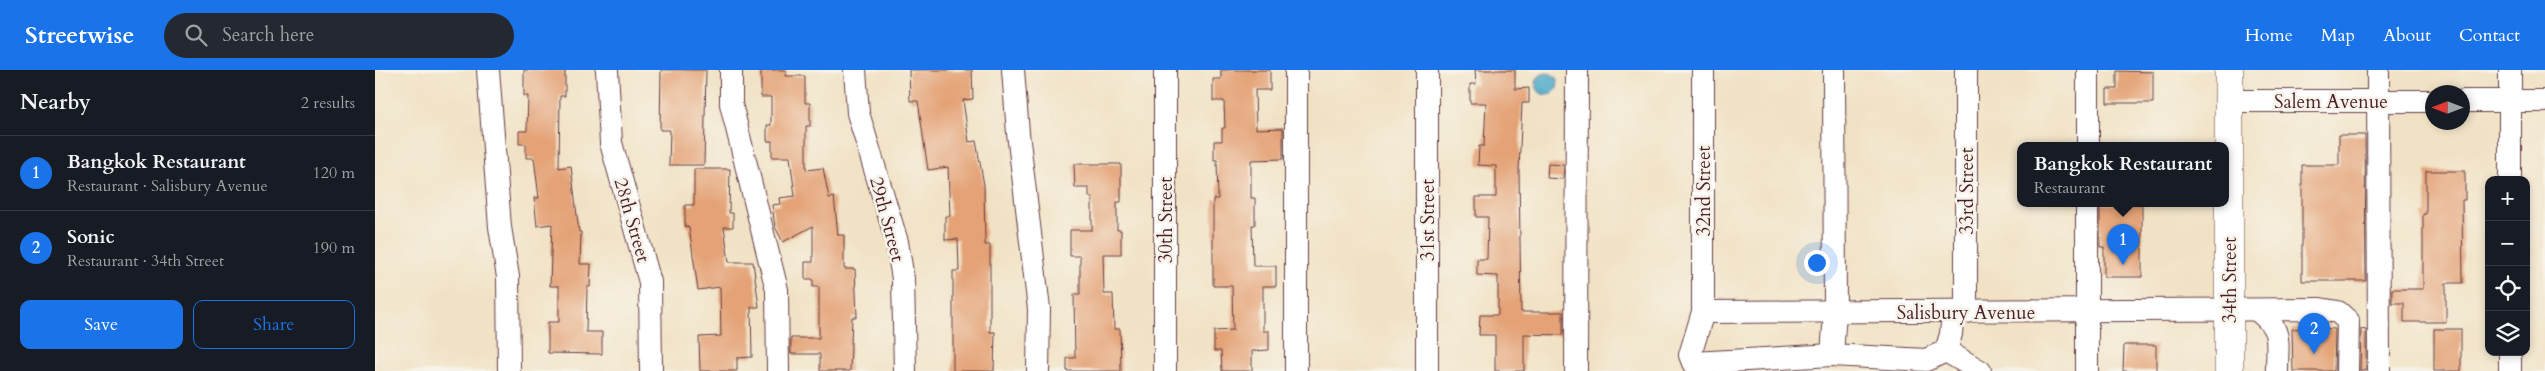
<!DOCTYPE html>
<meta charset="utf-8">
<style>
:root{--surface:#171b24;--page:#242831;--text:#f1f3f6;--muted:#9ea1a6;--line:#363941;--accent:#1a73e8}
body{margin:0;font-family:Cardo,serif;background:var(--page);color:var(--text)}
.controls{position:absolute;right:15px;bottom:15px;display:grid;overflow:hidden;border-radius:10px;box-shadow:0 2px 8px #0003}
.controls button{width:45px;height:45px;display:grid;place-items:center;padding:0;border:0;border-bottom:1px solid var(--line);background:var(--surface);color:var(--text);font:25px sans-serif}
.compass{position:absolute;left:2050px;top:15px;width:45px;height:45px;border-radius:50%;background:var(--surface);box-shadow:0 2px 8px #0003;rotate:270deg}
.you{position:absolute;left:1441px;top:192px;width:18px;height:18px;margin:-12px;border:4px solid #fff;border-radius:50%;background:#1a73e8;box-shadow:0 0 0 8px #1a73e833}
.badge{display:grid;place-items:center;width:32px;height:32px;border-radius:50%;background:var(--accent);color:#fff;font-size:16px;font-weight:700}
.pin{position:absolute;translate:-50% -41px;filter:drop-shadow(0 1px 2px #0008)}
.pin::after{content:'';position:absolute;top:26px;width:18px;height:15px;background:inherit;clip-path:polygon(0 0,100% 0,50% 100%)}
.popup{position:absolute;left:1642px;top:72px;width:212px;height:65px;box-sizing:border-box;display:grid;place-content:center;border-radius:10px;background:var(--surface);filter:drop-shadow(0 1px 4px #0005);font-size:16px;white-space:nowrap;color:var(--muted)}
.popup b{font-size:19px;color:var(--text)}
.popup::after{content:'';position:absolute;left:50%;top:100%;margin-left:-10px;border:10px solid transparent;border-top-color:var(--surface)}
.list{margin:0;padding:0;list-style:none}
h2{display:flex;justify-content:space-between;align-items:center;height:65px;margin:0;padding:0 20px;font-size:21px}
h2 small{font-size:16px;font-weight:400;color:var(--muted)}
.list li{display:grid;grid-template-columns:32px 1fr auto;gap:15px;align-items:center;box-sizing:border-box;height:75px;padding:0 20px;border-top:1px solid var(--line)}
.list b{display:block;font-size:19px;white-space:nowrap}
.list p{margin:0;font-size:16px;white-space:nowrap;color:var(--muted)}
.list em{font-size:16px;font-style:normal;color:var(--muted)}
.actions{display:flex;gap:10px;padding:15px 20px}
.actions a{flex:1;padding:11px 0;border:1px solid var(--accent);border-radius:10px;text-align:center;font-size:18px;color:var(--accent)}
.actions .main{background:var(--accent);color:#fff}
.icon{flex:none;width:28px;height:28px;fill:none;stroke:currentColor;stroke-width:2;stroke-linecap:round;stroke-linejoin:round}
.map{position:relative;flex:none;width:2170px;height:301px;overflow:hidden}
header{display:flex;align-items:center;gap:30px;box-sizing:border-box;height:70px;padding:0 25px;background:var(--accent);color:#fff}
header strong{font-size:24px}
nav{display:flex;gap:28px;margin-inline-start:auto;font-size:18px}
.search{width:350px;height:45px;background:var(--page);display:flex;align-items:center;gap:12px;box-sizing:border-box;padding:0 18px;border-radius:28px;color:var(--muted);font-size:19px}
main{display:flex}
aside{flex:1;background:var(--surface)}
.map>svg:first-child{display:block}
.water{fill:#49a7c8;stroke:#4a637a}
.building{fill:#e4a276}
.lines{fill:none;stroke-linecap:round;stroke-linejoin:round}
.minor-casing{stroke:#633c42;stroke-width:24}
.major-casing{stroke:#633c42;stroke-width:29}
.minor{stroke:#fff;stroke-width:22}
.major{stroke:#fff;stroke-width:28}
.labels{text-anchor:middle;stroke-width:5;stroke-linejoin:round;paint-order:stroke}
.street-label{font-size:19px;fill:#4a1f2b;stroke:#f7f3e8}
</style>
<header>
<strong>Streetwise</strong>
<div class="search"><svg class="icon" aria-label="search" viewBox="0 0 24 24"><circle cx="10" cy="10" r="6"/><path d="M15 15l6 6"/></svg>Search here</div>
<nav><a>Home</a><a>Map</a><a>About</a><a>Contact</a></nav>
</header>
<main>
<aside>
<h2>Nearby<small>2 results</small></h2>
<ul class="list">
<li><span class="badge">1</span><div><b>Bangkok Restaurant</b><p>Restaurant · Salisbury Avenue</p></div><em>120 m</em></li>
<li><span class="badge">2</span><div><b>Sonic</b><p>Restaurant · 34th Street</p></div><em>190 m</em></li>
</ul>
<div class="actions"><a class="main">Save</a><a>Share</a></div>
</aside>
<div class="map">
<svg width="2170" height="301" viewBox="0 0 2170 301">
<rect width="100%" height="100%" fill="#f7f3e8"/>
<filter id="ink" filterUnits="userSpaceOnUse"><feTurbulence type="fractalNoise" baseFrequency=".02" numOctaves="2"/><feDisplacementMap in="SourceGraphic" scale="10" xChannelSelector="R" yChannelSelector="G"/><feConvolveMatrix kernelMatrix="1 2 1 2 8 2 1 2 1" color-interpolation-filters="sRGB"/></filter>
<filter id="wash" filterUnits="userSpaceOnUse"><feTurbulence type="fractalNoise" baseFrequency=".0096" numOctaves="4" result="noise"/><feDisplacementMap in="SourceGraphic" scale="20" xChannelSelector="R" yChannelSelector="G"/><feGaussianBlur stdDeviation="1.12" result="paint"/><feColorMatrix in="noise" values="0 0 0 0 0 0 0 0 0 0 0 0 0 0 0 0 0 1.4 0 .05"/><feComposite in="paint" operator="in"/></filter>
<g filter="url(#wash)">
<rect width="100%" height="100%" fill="#f1e2c5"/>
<circle class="water" cx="1172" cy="14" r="11"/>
<g id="blocks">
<g class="building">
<polygon points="149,0 190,0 190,26 185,26 184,98 196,96 204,162 206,162 205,194 216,194 215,217 212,217 211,262 227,262 227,284 173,283 173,252 184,252 184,216 175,216 177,154 162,156 159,128 164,128 159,88 151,88 151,74 144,74 144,61 152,61 153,26 149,26"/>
<polygon points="286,0 331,0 329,95 294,95 295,60 285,60"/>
<polygon points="386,0 411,0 411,6 430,6 430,33 435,33 435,56 431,56 431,100 448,98 454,128 459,127 463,165 469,165 469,199 480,199 482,247 477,247 475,301 445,301 445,284 416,284 416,268 444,268 444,217 438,217 438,209 430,209 430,192 438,192 438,156 408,172 400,157 397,135 405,134 404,128 420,126 415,87 397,87 397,71 392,71 392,55 396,55 396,27 386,27"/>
<polygon points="534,0 597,0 598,29 588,30 594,72 601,71 609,115 610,175 615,175 615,262 620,262 619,301 578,301 578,201 584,201 583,169 570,170 570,146 575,146 573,97 553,100 543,31 535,31"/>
<polygon points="846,0 895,0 895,20 880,20 881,59 908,58 908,89 876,90 876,128 880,128 880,155 877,155 878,196 901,196 901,216 888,216 888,261 894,261 894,280 877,281 877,301 847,301 846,281 839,281 839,261 858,260 857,216 838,216 838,129 843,129 842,90 839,90 839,71 847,71 847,58 850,58 849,31 838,31 838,9 846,9"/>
<polygon points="1100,0 1140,0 1140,19 1154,18 1154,33 1147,33 1144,100 1146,242 1188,242 1188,265 1149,264 1149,301 1120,301 1120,265 1104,265 1105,245 1123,245 1123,206 1102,205 1102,189 1112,189 1113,147 1101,147 1101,127 1121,127 1121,96 1103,95 1104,76 1109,76 1111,33 1095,33 1095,14 1101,14"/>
<polygon points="1742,1 1778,2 1778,33 1732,33 1732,19 1742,19"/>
<polygon points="1964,65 1990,65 1991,211 1927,211 1927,95 1964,95"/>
<polygon points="699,94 746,94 746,132 742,132 742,160 746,160 746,184 728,184 729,224 738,224 739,259 745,259 746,301 692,301 692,288 700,288 699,224 705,224 705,186 695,186 695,160 717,160 717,127 714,127 714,118 700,118"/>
<polygon points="1173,94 1189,95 1188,109 1172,108"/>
<polygon points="319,99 355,99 354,143 358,143 358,157 349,157 354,192 378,192 384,237 376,237 377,287 362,288 362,301 325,301 324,267 346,266 345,217 323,220 314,157 310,156 310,135 319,135"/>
<polygon points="2051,101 2090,101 2090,130 2087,130 2088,213 2071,213 2071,252 2029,252 2029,233 2017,233 2017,219 2048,219 2048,144 2051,144"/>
<polygon points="1725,134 1767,134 1767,207 1729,207 1729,177 1725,177"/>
<polygon points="1942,258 1960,259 1959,301 1918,301 1917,259"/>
<polygon points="1986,259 1991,260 1991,301 1985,301"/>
<rect x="2059" y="259" width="27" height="42"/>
<polygon points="1749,275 1781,275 1781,301 1748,301"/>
</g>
</g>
</g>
<g filter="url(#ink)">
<use href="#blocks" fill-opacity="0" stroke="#633c42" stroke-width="1"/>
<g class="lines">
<defs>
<g id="minor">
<polyline points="113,0 125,157 133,207 134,301"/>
<polyline points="232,0 236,73 275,212 276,301"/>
<polyline points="356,0 356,34 402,220 403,301"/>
<polyline points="480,0 483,43 522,172 528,209 530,301"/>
<polyline points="638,0 643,63 664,239 663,301"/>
<polyline points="790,0 790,301"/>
<polyline points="921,0 921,301"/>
<polyline points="1052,0 1052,301"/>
<polyline points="1328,0 1328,242 1315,285 1318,293 1457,285"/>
<polyline points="1459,0 1460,242 1457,285 1551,290 1571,281 1576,264 1578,242"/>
<polyline points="1591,0 1591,242"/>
<polyline points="2003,0 2004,301"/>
<polyline points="2135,0 2135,110"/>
<polyline points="1854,31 2058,31"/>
<polyline points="2088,31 2170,31"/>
<polyline points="1713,76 1713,0"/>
<path d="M 1882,240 C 1908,261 1902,269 1902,301"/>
<polyline points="1328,242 1945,239 1963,242 1973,251 1972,301"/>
<polyline points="1571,281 1605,301"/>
<polyline points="2135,282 2135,301"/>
<polyline points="1201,301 1202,0"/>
<polyline points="1712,301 1712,134"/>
</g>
<polyline id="major" points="1854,0 1854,301"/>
</defs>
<use href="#minor" class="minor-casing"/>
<use href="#major" class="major-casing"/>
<use href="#minor" class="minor"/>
<use href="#major" class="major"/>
</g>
</g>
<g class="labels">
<g class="street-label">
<text x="1956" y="38">Salem Avenue</text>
<text transform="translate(1328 121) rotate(-90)" y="7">32nd Street</text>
<text transform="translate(1591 121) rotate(-90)" y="7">33rd Street</text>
<text transform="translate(513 149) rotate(75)" y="7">29th Street</text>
<text transform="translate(258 150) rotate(74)" y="7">28th Street</text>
<text transform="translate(790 150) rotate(-90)" y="7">30th Street</text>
<text transform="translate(1052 150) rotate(-90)" y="7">31st Street</text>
<text transform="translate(1854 210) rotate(-90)" y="7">34th Street</text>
<text x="1591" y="249">Salisbury Avenue</text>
</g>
</g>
</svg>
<div class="controls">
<button>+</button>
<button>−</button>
<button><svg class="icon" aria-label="locate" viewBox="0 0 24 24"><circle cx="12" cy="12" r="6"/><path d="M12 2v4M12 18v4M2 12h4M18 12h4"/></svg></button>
<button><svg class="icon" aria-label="layers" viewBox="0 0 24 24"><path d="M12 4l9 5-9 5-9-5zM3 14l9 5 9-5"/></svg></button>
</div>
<svg class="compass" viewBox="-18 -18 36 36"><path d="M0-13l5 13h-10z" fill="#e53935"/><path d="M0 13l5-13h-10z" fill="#9ea1a6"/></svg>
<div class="you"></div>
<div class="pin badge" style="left:1748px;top:195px">1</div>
<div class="popup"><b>Bangkok Restaurant</b>Restaurant</div>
<div class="pin badge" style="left:1939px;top:284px">2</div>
</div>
</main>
